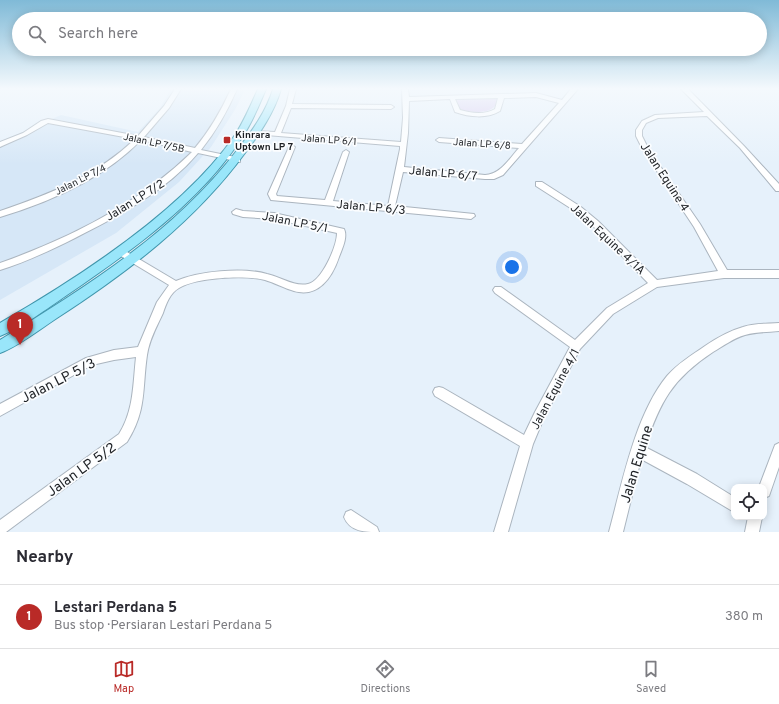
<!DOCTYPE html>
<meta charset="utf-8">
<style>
:root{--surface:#fff;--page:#f2f2f3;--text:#2b2b33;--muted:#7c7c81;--line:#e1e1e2;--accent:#b92a27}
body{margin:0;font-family:Overpass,sans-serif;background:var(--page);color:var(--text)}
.controls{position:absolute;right:12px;bottom:12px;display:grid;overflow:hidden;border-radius:8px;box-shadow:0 2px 10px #0003}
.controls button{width:36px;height:36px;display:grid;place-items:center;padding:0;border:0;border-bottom:1px solid var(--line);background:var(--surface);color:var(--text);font:20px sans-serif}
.you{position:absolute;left:512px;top:267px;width:14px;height:14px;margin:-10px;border:3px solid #fff;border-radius:50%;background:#1a73e8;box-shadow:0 0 0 6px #1a73e833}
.badge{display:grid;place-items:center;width:26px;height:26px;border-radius:50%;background:var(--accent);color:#fff;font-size:13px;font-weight:700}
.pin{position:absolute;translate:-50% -33px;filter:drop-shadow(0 1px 2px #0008)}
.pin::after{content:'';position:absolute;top:21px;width:14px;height:12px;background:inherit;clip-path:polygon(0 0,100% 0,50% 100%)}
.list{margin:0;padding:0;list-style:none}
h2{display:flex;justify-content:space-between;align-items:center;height:52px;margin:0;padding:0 16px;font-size:17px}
h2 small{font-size:13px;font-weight:400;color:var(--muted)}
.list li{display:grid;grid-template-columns:26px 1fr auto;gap:12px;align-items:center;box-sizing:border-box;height:64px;padding:0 16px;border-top:1px solid var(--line)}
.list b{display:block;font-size:15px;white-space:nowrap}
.list p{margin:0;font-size:13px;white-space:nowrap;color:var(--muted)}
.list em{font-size:13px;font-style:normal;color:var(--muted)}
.icon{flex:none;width:22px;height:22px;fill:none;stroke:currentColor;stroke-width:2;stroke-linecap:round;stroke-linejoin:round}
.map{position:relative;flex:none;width:779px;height:532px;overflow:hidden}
.search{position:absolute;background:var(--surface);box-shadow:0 2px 10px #0003;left:12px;right:12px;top:12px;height:44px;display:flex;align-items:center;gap:10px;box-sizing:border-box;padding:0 14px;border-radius:22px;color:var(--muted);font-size:15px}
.sheet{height:116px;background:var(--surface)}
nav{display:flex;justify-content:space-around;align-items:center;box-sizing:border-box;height:56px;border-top:1px solid var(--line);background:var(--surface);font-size:11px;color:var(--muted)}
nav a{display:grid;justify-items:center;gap:2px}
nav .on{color:var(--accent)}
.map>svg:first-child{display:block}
.built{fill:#d6e7f7}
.green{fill:#d6c7ee}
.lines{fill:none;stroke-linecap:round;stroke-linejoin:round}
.minor-casing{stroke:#abb5bf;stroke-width:2}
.major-casing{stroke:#4196ac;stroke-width:2}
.minor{fill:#fff;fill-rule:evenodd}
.major{fill:#99e6fa;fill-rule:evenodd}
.poi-dot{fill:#b92a27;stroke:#fbfdff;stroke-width:1.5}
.labels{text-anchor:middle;stroke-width:3.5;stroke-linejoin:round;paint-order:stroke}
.far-poi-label{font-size:10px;font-weight:bold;fill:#1d2024;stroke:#fbfdff;text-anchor:start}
.far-street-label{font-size:10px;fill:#1d2024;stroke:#fbfdff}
.street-label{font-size:12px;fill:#1d2024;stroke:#fbfdff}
.near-street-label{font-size:14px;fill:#1d2024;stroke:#fbfdff}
</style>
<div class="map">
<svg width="779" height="532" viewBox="0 0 779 532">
<rect width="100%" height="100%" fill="#e6f1fb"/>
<polygon class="built" points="171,89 245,89 236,108 211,147 179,182 116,233 0,300 0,142 61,115 138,132 160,108"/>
<path class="green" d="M 497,97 C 499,116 471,113 458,109 L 456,99 Z"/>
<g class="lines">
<defs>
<g id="minor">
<path d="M 175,89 L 181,89 L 169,108 L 144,137 L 195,148 C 210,130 221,111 231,89 L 237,89 C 227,112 216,131 201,150 L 240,158 L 240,162 L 198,153 C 166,191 119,216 75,238 C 51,250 26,262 0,270 L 0,263 C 68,239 140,203 192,152 L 141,140 C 104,178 50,202 0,217 L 0,211 C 48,195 98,175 135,139 L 48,123 L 27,135 L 2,146 L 0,147 L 0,142 L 23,133 L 41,121 L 48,119 L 138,136 L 164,106 Z"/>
<path d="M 290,89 L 296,89 L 292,104 L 391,105 L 394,107 L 391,109 L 291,108 L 281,133 L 401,142 L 403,118 L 402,89 L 408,89 L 409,97 L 536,93 L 562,100 L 571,89 L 578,89 L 503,175 L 494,179 L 485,179 L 403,172 L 395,206 L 474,214 L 475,216 L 471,219 L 271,200 L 268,194 L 289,147 L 292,145 L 295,147 L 276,194 L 277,196 L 325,200 L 343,152 L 346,150 L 349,152 L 333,201 L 388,206 L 400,149 L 400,146 L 253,134 L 253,132 L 255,131 L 275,132 L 286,106 ZM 536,97 L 559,103 L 522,144 L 439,138 L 436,140 L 439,142 L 519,148 C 510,158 500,175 485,175 L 404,167 L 408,133 L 409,101 L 450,99 L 455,112 C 469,117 487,119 500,111 L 504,98 ZM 498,98 L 495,109 C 485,115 470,113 460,110 L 455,99 Z"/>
<polygon points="681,89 688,89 744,146 779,184 779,191 776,191 740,148 707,116 658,118 646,123 642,130 642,136 649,150 700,224 727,270 779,270 779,278 724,278 657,287 613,314 580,349 543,420 533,444 508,532 494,532 520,446 435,396 433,392 435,388 439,387 443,388 524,435 535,412 570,347 495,293 493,290 495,287 501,287 575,340 607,308 648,283 592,225 575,211 536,186 536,182 542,182 581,207 598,221 657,280 718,271 694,227 643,150 636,136 636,130 642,121 655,115 704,112"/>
<path d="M 236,209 L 243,211 L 274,213 L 344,229 C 348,237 342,249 339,257 C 332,278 318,298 294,291 C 284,288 275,283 265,280 C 245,275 197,277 179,288 C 170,293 166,304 163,313 C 157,326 149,340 147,355 C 142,389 147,410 127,442 L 6,532 L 0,532 L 0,520 L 119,434 C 134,410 133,384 136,357 L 114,360 L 92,365 L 0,416 L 0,404 L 86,358 L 114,350 L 138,347 L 157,302 L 169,285 L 116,253 L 115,251 L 116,249 L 122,249 L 176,281 C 199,271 243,267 267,274 C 281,277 294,287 308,284 C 322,281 337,246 337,233 L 274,219 L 243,217 L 233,214 L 232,212 Z"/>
<path d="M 779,323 L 779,331 C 768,332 756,332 745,335 C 734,338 723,346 713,352 C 672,379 660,402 645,447 L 697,474 L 734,497 L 734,512 L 687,484 L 641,459 L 623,532 L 609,532 C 622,484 635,415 667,376 C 677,364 692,355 705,346 C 717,338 729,331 743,327 C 754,323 767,324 779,323 Z"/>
<polygon points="779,443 779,467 769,496 764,498 764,487 759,487 775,445"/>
<path d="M 351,510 L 377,527 L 379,532 C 365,532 350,532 344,517 L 346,512 Z"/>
<polygon points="748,517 762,517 759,532 745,532"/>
</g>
<g id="major">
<path d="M 258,89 L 266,89 C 259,105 253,121 243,136 C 202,201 130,252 67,295 C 48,308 21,328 0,336 L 0,323 C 78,278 184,210 235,135 C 244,121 251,105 258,89 Z"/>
<path d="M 273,89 L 281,89 C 274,113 260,133 245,153 C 195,221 128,272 57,318 C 40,329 19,346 0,353 L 0,340 C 87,286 175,232 238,149 C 252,131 266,112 273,89 Z"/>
</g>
</defs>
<use href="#minor" class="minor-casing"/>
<use href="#major" class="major-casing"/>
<use href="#minor" class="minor"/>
<use href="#major" class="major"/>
</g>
<linearGradient id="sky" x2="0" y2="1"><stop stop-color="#80bad7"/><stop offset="0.54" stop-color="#f4f9fd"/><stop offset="1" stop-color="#f4f9fd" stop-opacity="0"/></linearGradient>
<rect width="779" height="164" fill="url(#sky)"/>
<rect class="poi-dot" x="223" y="136" width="8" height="8" rx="2"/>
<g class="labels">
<g class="far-poi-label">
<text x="235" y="138">Kinrara<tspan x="235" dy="12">Uptown LP 7</tspan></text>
</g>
<g class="far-street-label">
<text transform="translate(329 139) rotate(4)" y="4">Jalan LP 6/1</text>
<text transform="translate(154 142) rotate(12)" y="4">Jalan LP 7/5B</text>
<text transform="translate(482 143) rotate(4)" y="4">Jalan LP 6/8</text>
<text transform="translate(80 179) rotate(-27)" y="4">Jalan LP 7/4</text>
</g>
<g class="street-label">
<text transform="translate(443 173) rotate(5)" y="4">Jalan LP 6/7</text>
<text transform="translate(665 177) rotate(57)" y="4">Jalan Equine 4</text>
<text transform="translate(135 200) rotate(-32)" y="4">Jalan LP 7/2</text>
<text transform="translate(371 207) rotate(5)" y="4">Jalan LP 6/3</text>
<text transform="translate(295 222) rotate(11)" y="4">Jalan LP 5/1</text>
<text transform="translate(608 239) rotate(43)" y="4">Jalan Equine 4/1A</text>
<text transform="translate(555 389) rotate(-62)" y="4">Jalan Equine 4/1</text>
</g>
<g class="near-street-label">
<text transform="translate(58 380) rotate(-27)" y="5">Jalan LP 5/3</text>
<text transform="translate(636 464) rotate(-73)" y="5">Jalan Equine</text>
<text transform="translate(81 469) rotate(-36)" y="5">Jalan LP 5/2</text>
</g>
</g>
</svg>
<div class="controls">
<button><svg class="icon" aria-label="locate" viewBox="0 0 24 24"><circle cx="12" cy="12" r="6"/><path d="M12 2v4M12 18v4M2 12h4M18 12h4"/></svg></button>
</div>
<div class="you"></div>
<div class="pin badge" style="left:20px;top:345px">1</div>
<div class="search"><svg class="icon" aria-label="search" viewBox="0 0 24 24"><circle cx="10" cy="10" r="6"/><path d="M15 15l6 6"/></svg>Search here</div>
</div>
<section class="sheet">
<h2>Nearby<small></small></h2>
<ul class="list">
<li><span class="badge">1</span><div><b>Lestari Perdana 5</b><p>Bus stop · Persiaran Lestari Perdana 5</p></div><em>380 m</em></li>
</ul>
</section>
<nav>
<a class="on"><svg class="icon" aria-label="map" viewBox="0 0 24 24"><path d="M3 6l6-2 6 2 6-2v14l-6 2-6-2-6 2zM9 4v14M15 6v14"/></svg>Map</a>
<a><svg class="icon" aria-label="directions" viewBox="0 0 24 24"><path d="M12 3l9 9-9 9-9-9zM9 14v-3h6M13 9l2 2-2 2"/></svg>Directions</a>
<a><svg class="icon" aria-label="saved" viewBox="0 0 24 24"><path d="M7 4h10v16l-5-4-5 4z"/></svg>Saved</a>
</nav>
